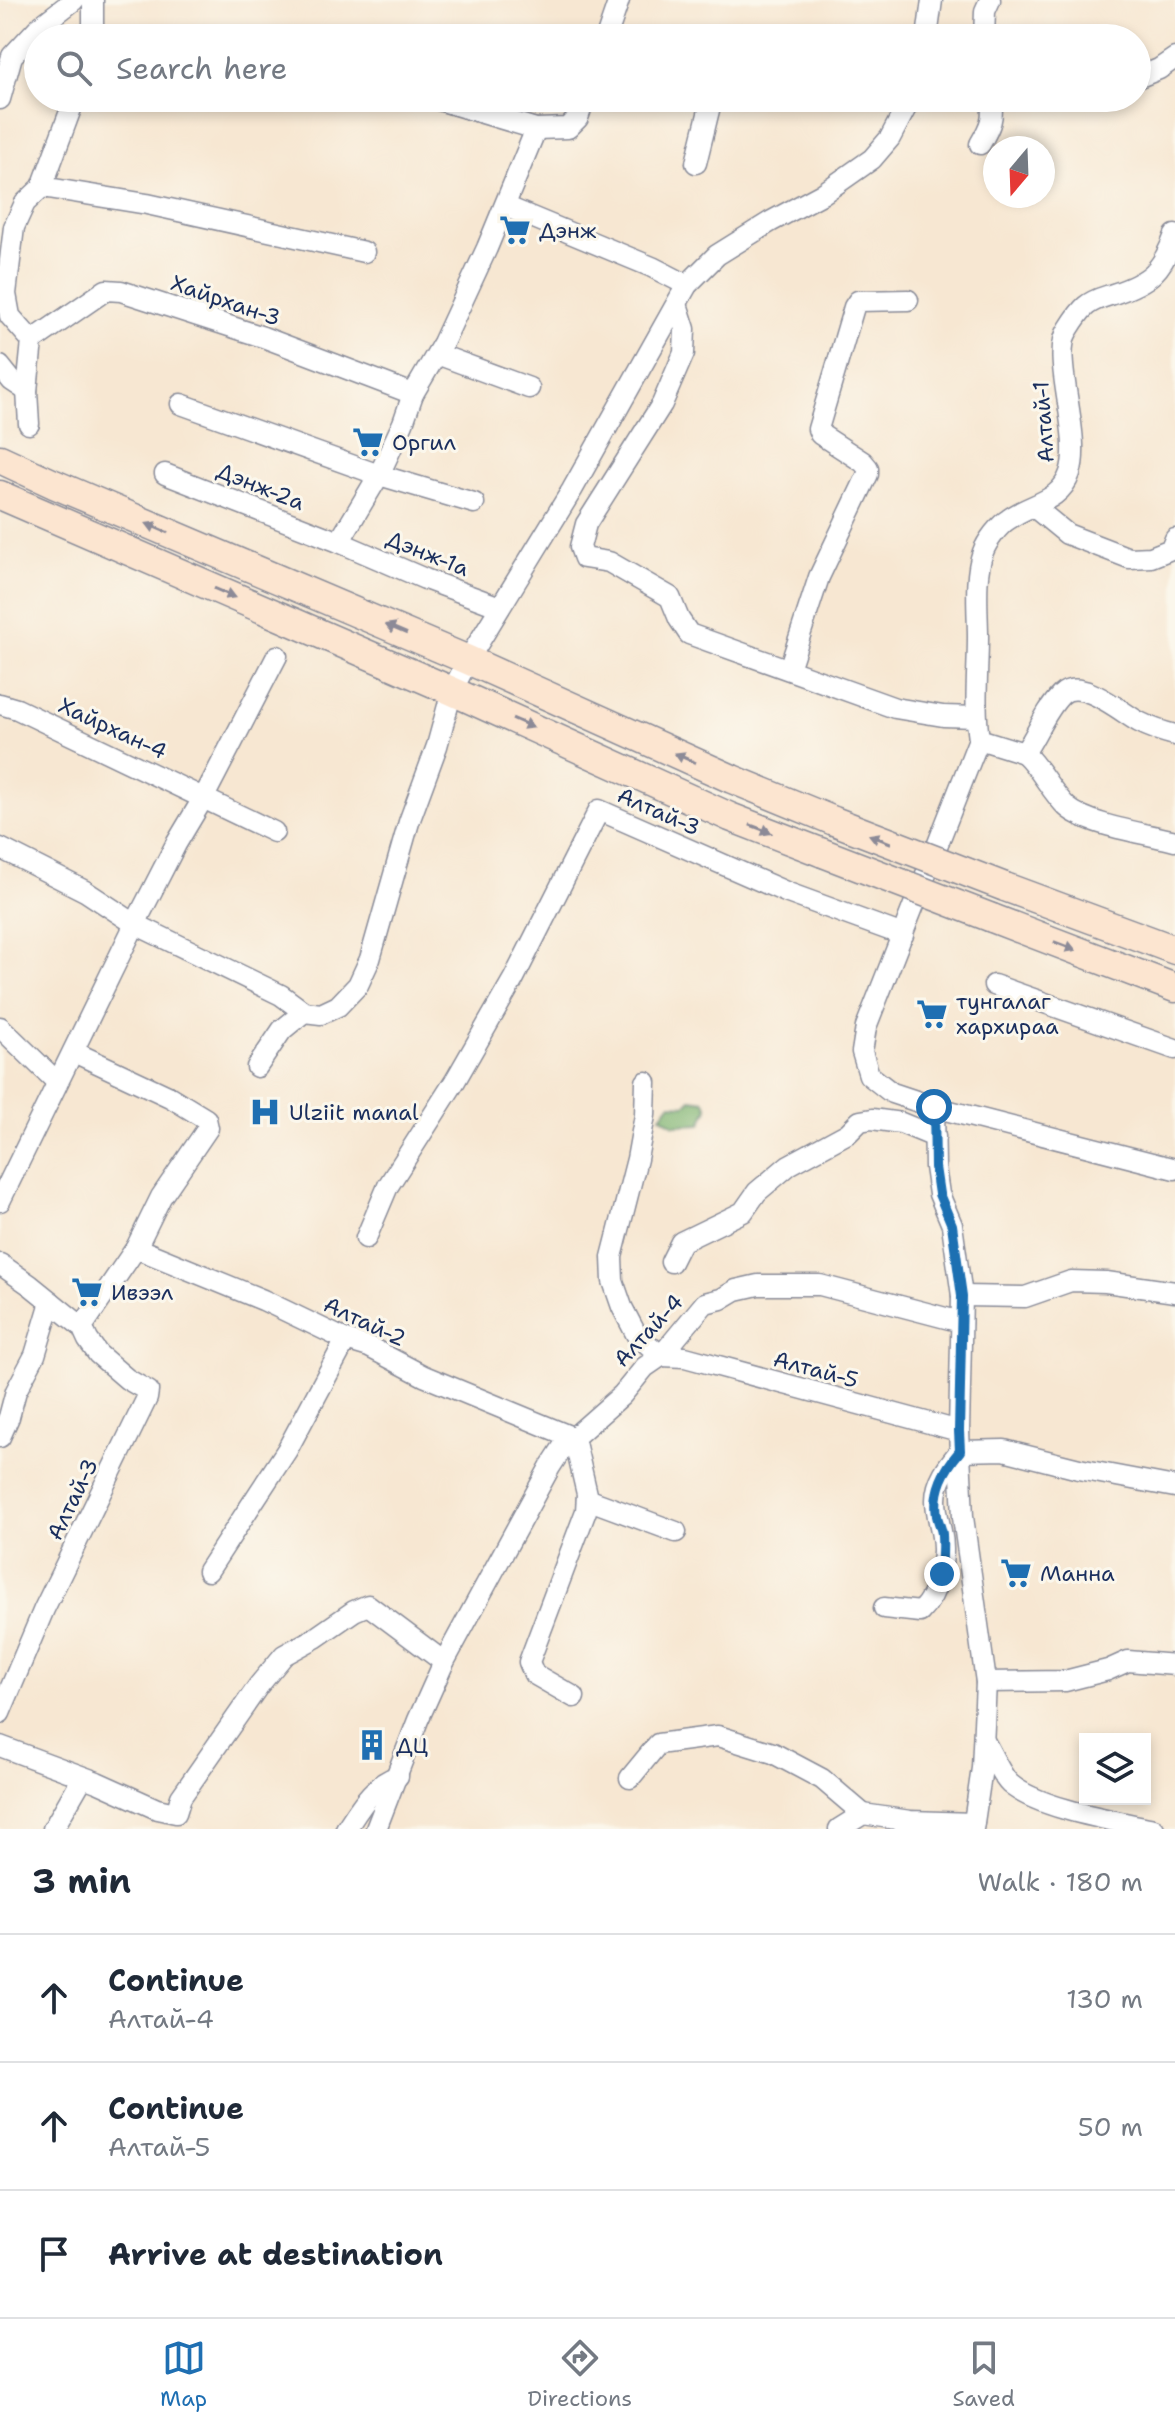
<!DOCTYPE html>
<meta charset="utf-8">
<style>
:root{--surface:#fff;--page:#f6f6f7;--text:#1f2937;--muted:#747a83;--line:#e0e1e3;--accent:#1f6fb2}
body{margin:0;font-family:"Shantell Sans",sans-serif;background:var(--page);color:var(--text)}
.controls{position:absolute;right:24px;bottom:24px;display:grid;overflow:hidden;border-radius:0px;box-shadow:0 4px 12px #0003}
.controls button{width:72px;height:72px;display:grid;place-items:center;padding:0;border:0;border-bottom:2px solid var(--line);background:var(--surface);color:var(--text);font:40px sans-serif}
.compass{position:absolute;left:983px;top:136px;width:72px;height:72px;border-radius:50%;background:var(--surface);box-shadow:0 4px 12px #0003;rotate:199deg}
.stop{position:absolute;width:24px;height:24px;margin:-18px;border:6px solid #1f6fb2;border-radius:50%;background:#fff}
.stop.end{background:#1f6fb2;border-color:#fff;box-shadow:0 2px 8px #0008}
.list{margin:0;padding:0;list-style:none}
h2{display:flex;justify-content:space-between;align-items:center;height:104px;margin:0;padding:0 32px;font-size:34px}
h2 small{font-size:26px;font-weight:400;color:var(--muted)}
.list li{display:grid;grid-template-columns:52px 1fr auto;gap:24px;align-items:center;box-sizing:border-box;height:128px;padding:0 32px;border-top:2px solid var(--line)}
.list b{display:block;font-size:30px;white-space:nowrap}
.list p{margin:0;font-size:26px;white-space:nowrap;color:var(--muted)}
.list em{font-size:26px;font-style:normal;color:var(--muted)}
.icon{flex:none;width:44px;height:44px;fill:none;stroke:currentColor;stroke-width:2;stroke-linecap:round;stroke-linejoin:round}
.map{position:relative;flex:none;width:1175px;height:1829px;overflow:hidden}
.search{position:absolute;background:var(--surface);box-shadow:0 4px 12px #0003;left:24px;right:24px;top:24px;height:88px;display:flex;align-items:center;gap:20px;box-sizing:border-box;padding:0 28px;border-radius:44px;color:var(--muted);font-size:30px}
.sheet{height:488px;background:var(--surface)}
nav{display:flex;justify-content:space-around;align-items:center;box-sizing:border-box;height:112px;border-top:2px solid var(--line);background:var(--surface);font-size:22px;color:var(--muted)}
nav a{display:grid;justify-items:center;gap:4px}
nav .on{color:var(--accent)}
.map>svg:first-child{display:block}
.forest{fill:#7db26e;stroke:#4c7066;stroke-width:2}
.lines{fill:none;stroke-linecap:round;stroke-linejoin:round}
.street-casing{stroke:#898b98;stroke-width:23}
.secondary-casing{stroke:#898b98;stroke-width:31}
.street{stroke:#fff;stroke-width:20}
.secondary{stroke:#fce5d0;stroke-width:28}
.secondary-bridge-casing{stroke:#898b98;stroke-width:31;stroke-linecap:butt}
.secondary-bridge{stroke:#fce5d0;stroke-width:28}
.oneway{fill:#8c8a97}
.route{stroke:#1f6fb2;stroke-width:10}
.labels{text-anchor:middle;stroke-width:6;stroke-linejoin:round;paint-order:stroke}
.poi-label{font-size:22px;fill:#1b2f5e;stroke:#fbf7ec;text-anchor:start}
.street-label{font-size:22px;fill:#1b2f5e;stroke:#fbf7ec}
</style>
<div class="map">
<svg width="1175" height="1829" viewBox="0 0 1175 1829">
<rect width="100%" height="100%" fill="#fbf7ec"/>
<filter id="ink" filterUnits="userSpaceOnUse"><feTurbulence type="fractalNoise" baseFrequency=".0125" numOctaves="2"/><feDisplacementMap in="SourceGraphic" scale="16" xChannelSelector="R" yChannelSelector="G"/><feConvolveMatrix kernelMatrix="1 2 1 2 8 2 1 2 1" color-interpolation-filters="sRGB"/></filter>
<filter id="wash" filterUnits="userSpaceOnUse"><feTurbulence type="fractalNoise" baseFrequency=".006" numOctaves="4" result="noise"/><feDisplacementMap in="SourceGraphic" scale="32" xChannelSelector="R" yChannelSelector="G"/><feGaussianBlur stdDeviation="1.8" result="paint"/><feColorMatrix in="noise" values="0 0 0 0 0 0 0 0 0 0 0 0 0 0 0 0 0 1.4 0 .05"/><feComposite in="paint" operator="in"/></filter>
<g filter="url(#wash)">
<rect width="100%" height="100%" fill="#f7e7d2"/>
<polygon class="forest" points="691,1099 705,1101 708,1108 701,1124 674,1125 661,1116 670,1104 685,1105"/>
</g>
<g filter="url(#ink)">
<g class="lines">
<defs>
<g id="street">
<polyline points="93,0 93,38"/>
<polyline points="606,38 619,0"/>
<polyline points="927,38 932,0"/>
<polyline points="984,38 985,11 990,0"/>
<polyline points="1137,78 1159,69 1175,58"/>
<polyline points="432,98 536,129 568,128 578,118 585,98"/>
<polyline points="0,99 12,56 38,28 74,0"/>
<path d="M 980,144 C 990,127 995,117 990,98"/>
<polyline points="696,163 712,98"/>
<polyline points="42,187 147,204 364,252"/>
<polyline points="505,206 652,267 687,285"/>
<path d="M 1175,235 C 1162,271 1150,282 1113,294 C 1104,297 1094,299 1086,306 C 1079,312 1073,322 1068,330 C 1050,357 1083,435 1070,473 C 1060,503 1030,503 1009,519 C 999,525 987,541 983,552 C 974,576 978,611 978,637 C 978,671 974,706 979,739 L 866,1027 L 862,1052 L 869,1075 L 892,1093 L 934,1107 L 1175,1169"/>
<polyline points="677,304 685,329 684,353 662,404 586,524 580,547 584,558 609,562 670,597 679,619 689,634 895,708 943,716 976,717"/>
<polyline points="32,341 106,290 121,291 263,337 413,394"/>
<polyline points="32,341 10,316 6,294 14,227 25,203 42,187 75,98"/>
<polyline points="437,354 529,388"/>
<polyline points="0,366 12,381 27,391"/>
<polyline points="181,404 379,475 474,503"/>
<polyline points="29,424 27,391 32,341"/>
<polyline points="165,474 339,542 425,579 500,607"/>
<polyline points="1034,507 1067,534 1129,558 1151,557 1171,549 1175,539"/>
<polyline points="339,542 379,475 403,423 413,394 443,343 487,248 536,129"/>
<polyline points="789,669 819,577 868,474 868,468 863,462 820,434 818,429 854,307 858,301 908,300"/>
<polyline points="0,704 17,709 274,832"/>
<path d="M 979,739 L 1024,753 C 1037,735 1045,711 1061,695 C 1080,676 1121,712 1139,722 C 1151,728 1163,732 1175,735"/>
<path d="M 1024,753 C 1041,769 1051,792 1067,807 C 1087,825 1148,834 1175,841"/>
<polyline points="0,848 85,891 135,924 281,995 304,1012"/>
<polyline points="994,985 1175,1049"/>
<polyline points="304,1012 321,1014 338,1006 358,985 370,959 409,822 437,746 452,691 468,660 572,490 687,285 717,255 770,222 822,194 872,159 890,138 911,98"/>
<polyline points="0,1027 57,1082"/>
<polyline points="74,1052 170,1097 206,1119 208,1128 161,1197 136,1248 82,1327"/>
<polyline points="257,1067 282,1030 304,1012"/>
<polyline points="646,1082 645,1115 637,1159 612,1257 613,1281 622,1307 636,1334 661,1356"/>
<polyline points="934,1107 935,1167 939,1194 952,1225 962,1296 959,1431 963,1517 986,1682 982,1768 973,1829"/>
<polyline points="0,1201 135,924 176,844 204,797 277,656"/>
<polyline points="366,1238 388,1186 455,1081 514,978 599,810 788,893 903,935"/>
<polyline points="136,1248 263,1300 346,1340 369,1347 424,1376 574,1438"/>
<polyline points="671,1262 681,1242 743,1212 757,1192 789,1165 848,1133 860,1121 872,1119 901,1123 935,1137"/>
<polyline points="0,1264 30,1285 82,1327 88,1340 98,1354 127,1379 148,1391 147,1398 44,1609 0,1713"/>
<polyline points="962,1296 1025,1297 1071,1281 1106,1282 1175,1292"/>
<polyline points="661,1356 685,1357 959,1431"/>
<polyline points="0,1437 9,1417 16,1391 35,1355 51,1302"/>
<polyline points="587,1499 676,1532"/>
<polyline points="208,1571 287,1450 346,1340"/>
<path d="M 884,1608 L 920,1612 C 939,1593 947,1558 941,1531 C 939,1521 936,1511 936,1500 C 936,1481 948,1465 960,1451 L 1004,1450 L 1079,1469 L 1175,1487"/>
<polyline points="986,1682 1065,1681 1108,1670 1128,1661 1175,1665"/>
<polyline points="574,1697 534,1674 529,1662 586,1511 587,1494 574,1438"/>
<path d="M 984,1741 C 991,1752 1001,1776 1010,1784 C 1039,1809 1117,1821 1154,1829"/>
<polyline points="0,1746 97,1782 157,1809 176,1813 181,1797 259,1685 284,1655 315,1638 354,1611 368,1605 444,1662"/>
<polyline points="630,1778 658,1744 718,1736 773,1753 822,1779 863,1814"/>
<polyline points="53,1829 83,1777"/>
<path d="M 346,1829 C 360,1808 373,1784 398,1776"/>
<polyline points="376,1829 418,1720 444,1662 550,1467 563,1447 622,1395 645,1367 661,1356 705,1303 721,1299 736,1290 758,1285 820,1285 961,1322"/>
<polyline points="839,1829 863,1814 910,1821 974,1823"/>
</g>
<g id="secondary">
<polyline points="0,459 54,484 468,660 732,779 834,821"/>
<polyline points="0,495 452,691 730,817 823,853"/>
<polyline points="1005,887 1175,950"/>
<polyline points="992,918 1175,988"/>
</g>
</defs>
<use href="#street" class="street-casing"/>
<use href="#secondary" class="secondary-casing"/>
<use href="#street" class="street"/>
<use href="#secondary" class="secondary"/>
<defs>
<g id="secondary-bridge">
<polyline points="834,821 1005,887"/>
<polyline points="823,853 992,918"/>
</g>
</defs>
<use href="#secondary-bridge" class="secondary-bridge-casing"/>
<use href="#secondary-bridge" class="secondary-bridge"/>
</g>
<defs><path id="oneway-solid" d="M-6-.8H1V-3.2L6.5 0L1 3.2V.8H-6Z" transform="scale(2)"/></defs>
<g class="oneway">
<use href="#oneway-solid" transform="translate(157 528) rotate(-157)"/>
<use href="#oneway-solid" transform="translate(225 593) rotate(23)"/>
<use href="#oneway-solid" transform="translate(396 629) rotate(-157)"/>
<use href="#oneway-solid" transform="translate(523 723) rotate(24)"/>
<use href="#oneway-solid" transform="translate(685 758) rotate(-156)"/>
<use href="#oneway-solid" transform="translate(761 829) rotate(21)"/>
<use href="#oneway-solid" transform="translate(880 839) rotate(-159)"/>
<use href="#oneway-solid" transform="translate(1065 946) rotate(21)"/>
</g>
</g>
<g class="lines" filter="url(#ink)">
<path class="route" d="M 934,1107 L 935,1167 L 939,1194 L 952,1225 L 962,1296 L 959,1431 L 960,1451 C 944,1470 933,1490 937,1516 C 938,1522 942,1529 942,1535 C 943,1548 941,1561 942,1574"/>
</g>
<defs>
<symbol id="supermarket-bare" viewBox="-9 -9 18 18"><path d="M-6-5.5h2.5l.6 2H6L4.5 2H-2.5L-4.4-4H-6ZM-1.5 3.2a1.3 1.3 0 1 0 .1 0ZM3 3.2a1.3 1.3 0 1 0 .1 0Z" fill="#1f6fb2" stroke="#fbf7ec" stroke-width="2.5" paint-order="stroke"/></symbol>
<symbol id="hospital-bare" viewBox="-9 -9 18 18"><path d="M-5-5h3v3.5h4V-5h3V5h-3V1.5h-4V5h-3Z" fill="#1f6fb2" stroke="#fbf7ec" stroke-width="2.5" paint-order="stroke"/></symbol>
<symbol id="building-bare" viewBox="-9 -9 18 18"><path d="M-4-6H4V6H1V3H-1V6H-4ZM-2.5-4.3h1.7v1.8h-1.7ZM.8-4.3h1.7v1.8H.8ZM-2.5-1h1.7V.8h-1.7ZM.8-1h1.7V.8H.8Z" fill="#1f6fb2" stroke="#fbf7ec" stroke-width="2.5" paint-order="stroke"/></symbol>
</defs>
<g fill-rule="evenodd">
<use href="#supermarket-bare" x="493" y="208" width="44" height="44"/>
<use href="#supermarket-bare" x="346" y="420" width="44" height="44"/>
<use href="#supermarket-bare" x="910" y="992" width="44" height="44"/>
<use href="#hospital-bare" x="243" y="1090" width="44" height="44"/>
<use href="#supermarket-bare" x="65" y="1270" width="44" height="44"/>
<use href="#supermarket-bare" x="994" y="1551" width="44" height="44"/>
<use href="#building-bare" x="350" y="1723" width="44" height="44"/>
</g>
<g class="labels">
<g class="poi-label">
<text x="539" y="238">Дэнж</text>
<text x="392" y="450">Оргил</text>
<text x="956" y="1009">тунгалаг<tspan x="956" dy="25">хархираа</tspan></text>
<text x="289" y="1120">Ulziit manal</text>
<text x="111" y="1300">Ивээл</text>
<text x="1040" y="1581">Манна</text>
<text x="396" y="1753">ДЦ</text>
</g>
<g class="street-label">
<text transform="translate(226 300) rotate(19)" y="8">Хайрхан-3</text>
<text transform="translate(1043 422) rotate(-94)" y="8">Алтай-1</text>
<text transform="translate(261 486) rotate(22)" y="8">Дэнж-2а</text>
<text transform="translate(428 553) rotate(22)" y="8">Дэнж-1а</text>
<text transform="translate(113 728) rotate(25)" y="8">Хайрхан-4</text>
<text transform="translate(659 811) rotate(24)" y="8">Алтай-3</text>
<text transform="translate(365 1321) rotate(25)" y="8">Алтай-2</text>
<text transform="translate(648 1330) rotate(-47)" y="8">Алтай-4</text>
<text transform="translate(816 1369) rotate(15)" y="8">Алтай-5</text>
<text transform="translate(72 1499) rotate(-64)" y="8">Алтай-3</text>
</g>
</g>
</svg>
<div class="controls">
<button><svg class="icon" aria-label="layers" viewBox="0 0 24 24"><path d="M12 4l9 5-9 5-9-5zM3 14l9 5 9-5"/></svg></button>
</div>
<svg class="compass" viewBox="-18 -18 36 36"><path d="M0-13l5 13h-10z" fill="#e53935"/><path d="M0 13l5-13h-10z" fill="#747a83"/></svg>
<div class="stop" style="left:934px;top:1107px"></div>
<div class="stop end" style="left:942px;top:1574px"></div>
<div class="search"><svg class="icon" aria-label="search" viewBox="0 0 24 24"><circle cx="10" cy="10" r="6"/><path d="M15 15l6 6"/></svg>Search here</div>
</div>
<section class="sheet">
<h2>3 min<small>Walk · 180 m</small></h2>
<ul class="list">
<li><svg class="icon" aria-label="ahead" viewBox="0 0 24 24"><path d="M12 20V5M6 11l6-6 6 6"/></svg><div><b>Continue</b><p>Алтай-4</p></div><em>130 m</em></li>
<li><svg class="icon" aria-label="ahead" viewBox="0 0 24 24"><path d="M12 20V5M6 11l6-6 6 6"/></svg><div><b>Continue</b><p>Алтай-5</p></div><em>50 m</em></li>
<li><svg class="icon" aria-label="arrive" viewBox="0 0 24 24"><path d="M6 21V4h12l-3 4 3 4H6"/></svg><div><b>Arrive at destination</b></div></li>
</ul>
</section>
<nav>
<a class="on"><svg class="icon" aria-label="map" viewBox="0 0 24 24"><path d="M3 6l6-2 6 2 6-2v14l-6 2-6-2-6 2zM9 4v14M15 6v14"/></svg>Map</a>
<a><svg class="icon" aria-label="directions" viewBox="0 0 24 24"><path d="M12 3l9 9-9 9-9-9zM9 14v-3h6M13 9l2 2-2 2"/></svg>Directions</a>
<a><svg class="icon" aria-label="saved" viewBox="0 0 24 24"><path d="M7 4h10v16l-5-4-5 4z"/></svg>Saved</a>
</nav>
